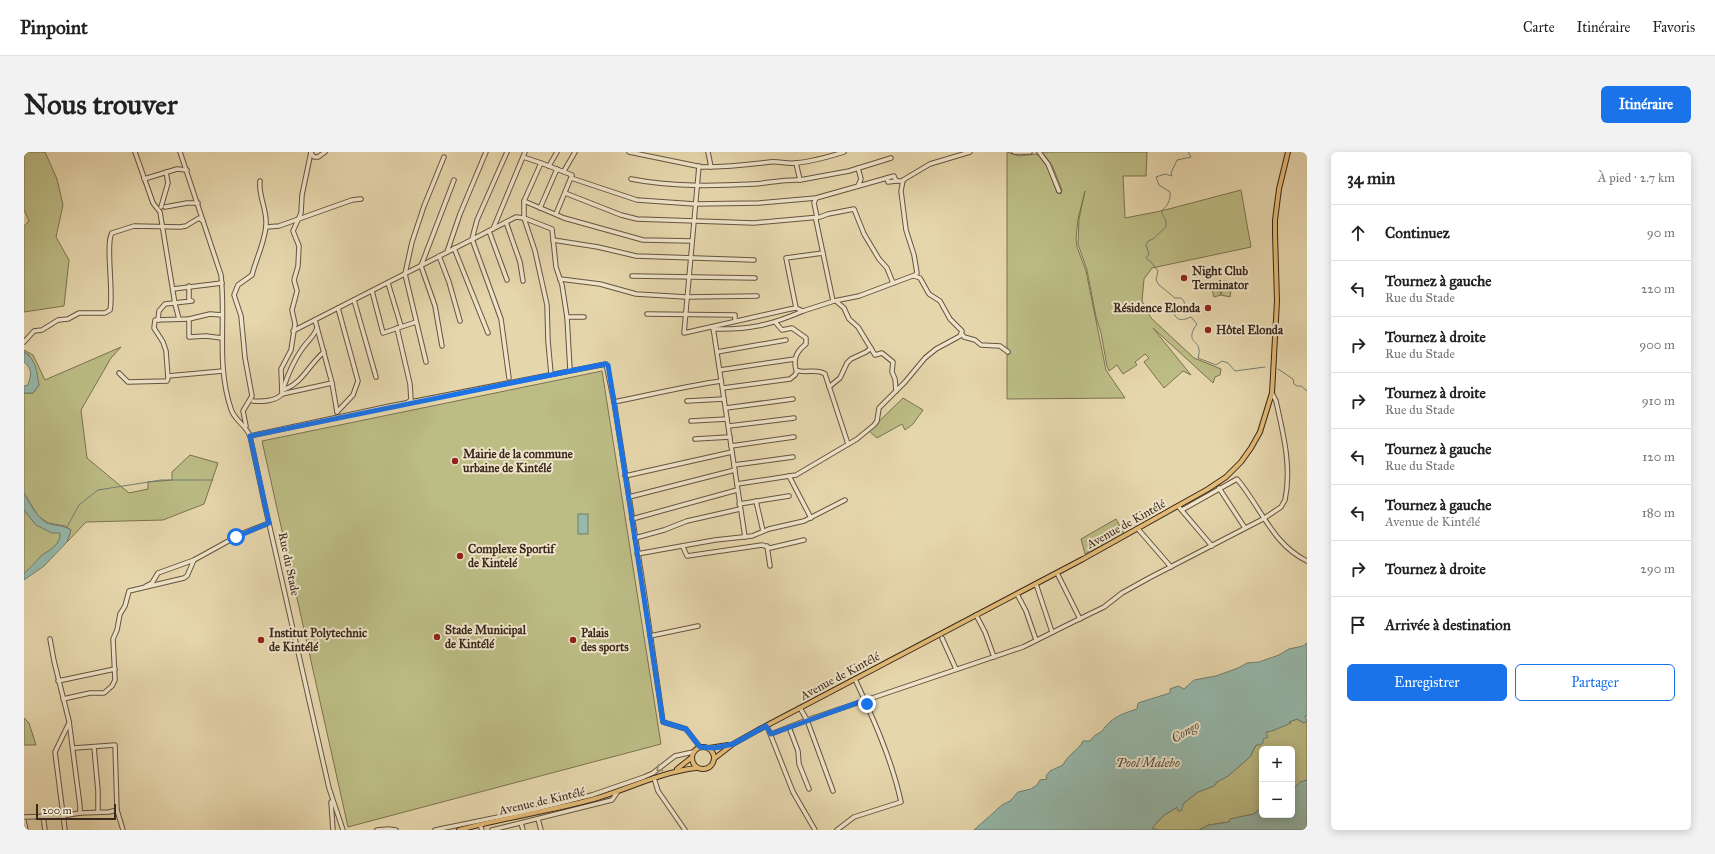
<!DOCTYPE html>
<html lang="fr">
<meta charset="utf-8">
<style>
:root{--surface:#fff;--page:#f2f2f2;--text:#222;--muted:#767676;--line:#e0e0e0;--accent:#1a73e8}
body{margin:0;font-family:"IM FELL Great Primer",serif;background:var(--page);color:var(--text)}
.controls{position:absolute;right:12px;bottom:12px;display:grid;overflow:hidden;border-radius:6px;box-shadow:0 2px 10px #0003}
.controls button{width:36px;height:36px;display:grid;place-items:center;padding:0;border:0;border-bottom:1px solid var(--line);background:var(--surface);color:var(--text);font:20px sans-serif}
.scale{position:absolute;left:12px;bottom:10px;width:80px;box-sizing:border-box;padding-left:4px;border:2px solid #3a281d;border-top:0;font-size:11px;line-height:14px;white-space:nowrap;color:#3a281d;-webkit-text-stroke:3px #efe4c9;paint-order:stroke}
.stop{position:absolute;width:12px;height:12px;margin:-9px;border:3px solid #1a73e8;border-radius:50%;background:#fff}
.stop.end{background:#1a73e8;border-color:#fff;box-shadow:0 1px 4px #0008}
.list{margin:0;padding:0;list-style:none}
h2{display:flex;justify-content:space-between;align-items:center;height:52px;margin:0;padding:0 16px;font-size:17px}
h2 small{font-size:13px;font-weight:400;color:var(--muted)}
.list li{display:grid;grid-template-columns:26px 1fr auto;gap:12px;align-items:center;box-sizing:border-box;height:56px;padding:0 16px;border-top:1px solid var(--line)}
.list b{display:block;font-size:15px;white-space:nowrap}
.list p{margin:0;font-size:13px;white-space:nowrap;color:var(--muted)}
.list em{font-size:13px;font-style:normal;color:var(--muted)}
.actions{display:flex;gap:8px;padding:12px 16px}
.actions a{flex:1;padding:9px 0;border:1px solid var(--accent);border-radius:6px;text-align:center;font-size:14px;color:var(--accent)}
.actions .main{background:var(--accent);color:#fff}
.icon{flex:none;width:22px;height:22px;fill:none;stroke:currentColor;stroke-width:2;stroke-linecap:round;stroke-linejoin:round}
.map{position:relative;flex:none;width:1283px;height:678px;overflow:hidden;border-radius:6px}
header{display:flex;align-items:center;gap:24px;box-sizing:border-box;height:56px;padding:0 20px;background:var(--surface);border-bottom:1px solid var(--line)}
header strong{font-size:19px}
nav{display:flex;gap:22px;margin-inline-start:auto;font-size:14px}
.intro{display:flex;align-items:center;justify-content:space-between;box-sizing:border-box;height:96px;padding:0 24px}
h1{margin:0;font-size:28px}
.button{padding:10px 18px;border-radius:6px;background:var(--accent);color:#fff;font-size:14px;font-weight:700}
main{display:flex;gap:24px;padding:0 24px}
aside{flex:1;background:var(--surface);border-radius:6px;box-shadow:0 2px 10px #0003}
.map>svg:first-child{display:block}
.green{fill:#bcbc85;stroke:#7b7251}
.water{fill:#96b9ac;stroke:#717f73}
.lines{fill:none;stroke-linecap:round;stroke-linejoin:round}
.stream{stroke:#717f73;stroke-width:1}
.minor-casing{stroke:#655441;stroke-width:5.5}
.major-casing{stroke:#3a281d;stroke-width:6}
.minor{stroke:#efe4c9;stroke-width:3.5}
.major{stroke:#e3bb76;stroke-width:4}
.oneway{stroke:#948673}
.route{stroke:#1a73e8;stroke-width:5}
.poi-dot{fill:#8f2418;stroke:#efe4c9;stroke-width:1.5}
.labels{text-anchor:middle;stroke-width:4;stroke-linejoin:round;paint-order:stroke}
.poi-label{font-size:12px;font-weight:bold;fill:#3a281d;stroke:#efe4c9;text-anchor:start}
.street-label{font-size:12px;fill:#3a281d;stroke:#efe4c9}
.water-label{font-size:13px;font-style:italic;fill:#514c41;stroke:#efe4c9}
</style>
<header>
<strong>Pinpoint</strong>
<nav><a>Carte</a><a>Itinéraire</a><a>Favoris</a></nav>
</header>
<div class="intro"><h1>Nous trouver</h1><a class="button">Itinéraire</a></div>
<main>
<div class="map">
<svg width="1283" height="678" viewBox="0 0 1283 678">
<rect width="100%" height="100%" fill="#e6d6ac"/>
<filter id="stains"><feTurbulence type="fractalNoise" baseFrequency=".005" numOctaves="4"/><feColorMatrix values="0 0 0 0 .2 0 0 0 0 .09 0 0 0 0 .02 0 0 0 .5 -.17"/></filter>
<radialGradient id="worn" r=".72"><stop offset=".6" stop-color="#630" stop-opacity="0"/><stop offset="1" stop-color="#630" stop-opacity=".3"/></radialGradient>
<g class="green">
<polygon points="0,0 21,0 33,27 39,53 32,85 45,108 40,154 0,160 0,74 5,69 0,58"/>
<polygon points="983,0 995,4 1012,2 1016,4 1022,11 1033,41 1037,42 1038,38 1028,13 1018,0 1123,0 1122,24 1099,24 1101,66 1137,59 1217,38 1227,95 1128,116 1120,127 1118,149 1127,166 1170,206 1197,217 1196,223 1191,225 1189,231 1129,176 1167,223 1159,219 1140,236 1120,210 1125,206 1121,202 1111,210 1113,213 1099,222 1093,213 1085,219 1083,214 1077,181 1072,165 1063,118 1054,92 1055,67 1061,39 1054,67 1052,87 1053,95 1062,119 1082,218 1101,246 983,247"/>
<polygon points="1199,129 1208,130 1206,145 1197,143 1190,145 1187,134 1193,132 1197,143"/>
<polygon points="97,195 87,206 57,258 63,306 105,341 124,337 124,330 148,328 148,320 166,303 194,311 180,352 139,368 62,370 43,390 47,378 41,374 24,371 14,364 0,341 0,241 9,241 15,233 5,203 0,200 0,198 9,203 21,228"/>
<polygon points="578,219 637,592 324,675 238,289"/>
<polygon points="879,246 899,258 889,272 881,278 878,272 853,286 845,279"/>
<polygon points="0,358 12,373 36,381 36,386 32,394 16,405 7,417 0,421"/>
<polygon points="1092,367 1100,382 1061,402 1057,387"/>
<polygon points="0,566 5,571 12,593 0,593"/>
<path d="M 1273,567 L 1280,571 L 1283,569 L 1283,628 C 1276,630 1274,635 1268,639 L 1268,597 L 1238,597 L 1238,655 L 1230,662 L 1207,667 L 1205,670 L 1185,673 L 1175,678 L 1134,678 L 1128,676 L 1139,664 L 1160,651 L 1174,640 L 1190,634 L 1193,630 L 1204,624 L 1226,605 L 1232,593 L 1239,587 L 1242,580 Z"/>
</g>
<g class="water">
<path d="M 0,200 C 12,207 13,220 15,233 L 9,241 L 0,241 L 0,234 L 4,233 C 7,223 9,217 0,210 Z"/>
<path d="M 0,341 C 6,351 12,365 23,371 C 31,374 39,373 47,378 L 43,390 L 20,414 L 0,428 L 0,421 C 7,416 10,411 16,405 C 24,398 37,394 36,381 L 28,381 L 12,373 L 0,358 Z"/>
<rect x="554" y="362" width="10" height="20"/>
<path d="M 1283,491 L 1283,564 L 1281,564 L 1283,569 L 1280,571 L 1273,567 L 1265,570 L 1267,571 L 1248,579 L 1242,580 L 1244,585 L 1239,587 L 1239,591 L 1236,593 L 1232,593 L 1226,605 L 1204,624 L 1193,630 L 1190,634 L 1174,640 L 1160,651 L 1157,659 L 1154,659 L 1153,655 L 1139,664 L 1128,676 L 1134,678 L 950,678 L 978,653 L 986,649 L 994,640 L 1007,637 L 1013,633 L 1016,628 L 1023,627 L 1022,624 L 1026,619 L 1039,613 C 1043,603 1055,598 1059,589 L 1066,589 C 1071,582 1073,583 1078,579 C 1080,578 1080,575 1082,574 C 1089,565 1103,560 1113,557 L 1114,551 L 1146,541 L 1146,537 L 1154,534 L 1160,537 L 1170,528 L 1192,524 L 1214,516 L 1223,511 L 1235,510 L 1255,503 L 1265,497 L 1279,494 Z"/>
<polygon points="1283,628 1283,678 1175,678 1185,673 1205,670 1206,667 1230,662 1238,655 1238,663 1268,663 1268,639 1276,630"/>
</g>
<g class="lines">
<g class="stream">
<path d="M 1164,0 L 1167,5 L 1153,8 L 1147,21 L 1148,24 L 1141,22 L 1132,25 L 1135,33 L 1146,40 C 1147,48 1143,55 1137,59 L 1142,69 L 1142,75 L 1129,87 L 1124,89 L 1122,93 L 1125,102 L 1122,106 L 1127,110 L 1134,119 L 1132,128 L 1135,133 L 1151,146 L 1157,146 L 1160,149 L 1161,156 L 1152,159 L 1150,162 C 1154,170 1160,168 1167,165 L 1173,172 C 1171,175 1168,179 1168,182 C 1166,192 1179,189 1174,206 L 1192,213 L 1198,209 L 1204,211 L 1211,219 L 1241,215"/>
<polyline points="1254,217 1269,227 1270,232 1273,234 1277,234 1283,239"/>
<polyline points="43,375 55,353 74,338 137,328 189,328"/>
</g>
<defs>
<g id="minor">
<polyline points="111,0 129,51 136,60 151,152 155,167"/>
<path d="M 156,0 L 197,123 C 202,168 192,213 207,257 C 210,268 222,273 226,284 L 241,354 L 305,636 L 319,678"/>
<polyline points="483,0 453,68 448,87 477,167 485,226"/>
<path d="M 605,0 L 678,15 C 701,15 723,13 746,10 C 754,9 763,12 771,11 C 787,10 804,5 820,0"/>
<polyline points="684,0 687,15"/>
<polyline points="990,0 1006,0"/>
<polyline points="1015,0 1024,12 1035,39"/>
<polyline points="287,1 290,5 294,5 301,0"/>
<polyline points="499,5 517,11"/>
<polyline points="772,11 776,28"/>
<polyline points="525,14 533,0"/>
<polyline points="675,14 660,181 766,157 772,156 779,159 810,149 835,144 891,123 893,121 890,103 882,78 877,39 879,28 906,12 946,0"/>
<polyline points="540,19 551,0"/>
<polyline points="547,26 613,48 671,52 735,51 792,46 870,24 872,29 879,29"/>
<polyline points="863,26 864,30 872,29"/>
<polyline points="120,27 153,17 163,18"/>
<path d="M 607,27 C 648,35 689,34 730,32 C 745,31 761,27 776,28 L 825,19 L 867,6"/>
<polyline points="834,34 837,27 834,16"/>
<polyline points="541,41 597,63 613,67 730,71 796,65 804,62 830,57 840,82 855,107 863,116 869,131"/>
<polyline points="792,46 790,51 793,65 792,68 809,149"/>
<polyline points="500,49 540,66 619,88 667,89"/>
<polyline points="137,55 144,31 142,20"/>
<polyline points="141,55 163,51 174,51"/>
<polyline points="516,56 533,17"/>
<polyline points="482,70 496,110 499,129"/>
<polyline points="242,75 255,74 328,48 337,47"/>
<polyline points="469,77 501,0"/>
<polyline points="465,79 483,128"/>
<polyline points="529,88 574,95 612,104 730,108"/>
<polyline points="430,96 464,181"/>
<polyline points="423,100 436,62 462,0"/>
<polyline points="415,104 425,130 436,169"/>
<polyline points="608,124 731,126"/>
<polyline points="536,127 576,132 612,142 662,145 733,144"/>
<polyline points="364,131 377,174"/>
<polyline points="149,137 198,131"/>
<polyline points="348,139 359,181 392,170"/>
<polyline points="330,148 352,225"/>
<polyline points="812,149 820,156 825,167 834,175 851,203 858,201 869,210 868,220 871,227 872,239"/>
<polyline points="772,156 762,106 799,101"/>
<polyline points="623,162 711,163 711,169"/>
<polyline points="543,165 560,165"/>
<polyline points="165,167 165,185 182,184 198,186"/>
<polyline points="134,168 135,159 141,152 168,149 165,148 165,134"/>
<polyline points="291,168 308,231 313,260"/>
<path d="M 752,171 L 758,178 L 768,176 L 782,186 L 782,192 C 773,199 769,206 772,218 C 781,222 793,216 801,222 L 824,292"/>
<polyline points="689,175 721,385"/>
<polyline points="373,176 386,232 387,248 384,250"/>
<path d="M 689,177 C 725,178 747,173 779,159"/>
<polyline points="269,179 492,65 500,66 528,77 532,115 538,133 543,165 546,218"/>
<polyline points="938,182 940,185 951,188 957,193 976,194 984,200"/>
<path d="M 0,190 L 10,179 L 18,178 L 34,168 L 44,167 L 55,161 L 81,161 L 86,158 C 90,141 81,90 88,81 L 110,74 L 156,75 L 162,74 L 175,66 L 179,69"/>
<polyline points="418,194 411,154 397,114 430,28"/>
<polyline points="693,200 762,188"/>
<polyline points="402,210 381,122 388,90 400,54 420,5"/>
<polyline points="696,218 771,207"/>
<polyline points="95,221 104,230 143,229 144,226 142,199 139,190 130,176 131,168 165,167 186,162 198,163"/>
<polyline points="527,222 524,189 523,153 511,99 500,66 500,49 517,11 548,23 532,62"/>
<polyline points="144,224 199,219"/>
<polyline points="805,235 816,226 823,211 827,207 842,200 847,196"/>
<polyline points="699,236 766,227 771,223 773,219"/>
<path d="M 259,237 C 263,225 271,207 278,197 C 283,189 290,185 293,176"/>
<path d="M 258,238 C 278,233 285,212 300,200"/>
<polyline points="258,242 308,231"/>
<path d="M 229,249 C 238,250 252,249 258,242 L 257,217 L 267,198 L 271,172 L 268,158 L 273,139 L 270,128 L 274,114 L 275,94 L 269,79 L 277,61 L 278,43 L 287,0"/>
<polyline points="663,249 700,247"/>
<path d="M 590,250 C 626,243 661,234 697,229"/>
<polyline points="702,256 769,247"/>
<polyline points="313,260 329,243 334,229 314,156"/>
<polyline points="667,269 703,267"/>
<path d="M 222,274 L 219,259 L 228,244 L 221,206 L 217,164 L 210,143 L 214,133 L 228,123 C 232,107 242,87 242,72 C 243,57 234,43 236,29"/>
<polyline points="705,274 770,266"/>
<polyline points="226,284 366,254 582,212 590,250 620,439 639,570 662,577 676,595"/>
<polyline points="671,287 706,285"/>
<polyline points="707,294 770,285"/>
<polyline points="710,313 769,305"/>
<polyline points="601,324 708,300"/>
<polyline points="765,324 787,366"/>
<polyline points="713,332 772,323 833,287 850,273 853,269 855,256 881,230 901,206 912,197 936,184 938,179 926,167 916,149 905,142 896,126 890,124"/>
<polyline points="1195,336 1221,376"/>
<polyline points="605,345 711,318"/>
<polyline points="732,349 739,379"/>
<polyline points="715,352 765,344"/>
<polyline points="1154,354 1188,394"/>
<path d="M 1158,358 L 1213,327 C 1237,355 1248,392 1283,409"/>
<polyline points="608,367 713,338"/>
<polyline points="1114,377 1147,415"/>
<polyline points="611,386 640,378 663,369 716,357"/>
<polyline points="743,394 746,414"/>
<polyline points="659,395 663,404 738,393 746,396 780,388"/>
<polyline points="613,402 691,388 728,384 745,377 780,369 821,348"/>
<polyline points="1033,421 1056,467"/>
<polyline points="1012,432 1028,480"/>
<polyline points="122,434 128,431 134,421 170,408 219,381 245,371"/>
<polyline points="993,442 1002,459 1012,488"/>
<polyline points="952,463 961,480 970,505"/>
<polyline points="626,484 674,474"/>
<polyline points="918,486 932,517"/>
<polyline points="26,487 30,509 45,569 56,654 56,661"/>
<polyline points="34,529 91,517"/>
<polyline points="39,547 66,541 80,541 88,534 91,528 89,487 93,478 96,462 101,454 105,439 160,426 163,424 170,408"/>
<path d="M 776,556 L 783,568 L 999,495 L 1043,473 L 1080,455 L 1098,441 L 1125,426 L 1239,367 L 1257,355 L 1261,348 C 1268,315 1259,281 1252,249 L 1248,241"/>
<polyline points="743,574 769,640 791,678"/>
<polyline points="765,575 774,599 775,612 785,637"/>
<polyline points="747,582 783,568 809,639"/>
<polyline points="70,595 74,639 74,660"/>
<polyline points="50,596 91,593 93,658 99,678"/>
<polyline points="630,626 634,639 661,678"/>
<polyline points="307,650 309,678"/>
<polyline points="19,664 21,678"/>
<polyline points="0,665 38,664 56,661 85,660 93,658"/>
<polyline points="514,667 517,678"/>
<polyline points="0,669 2,678"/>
<polyline points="497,671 499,678"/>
<polyline points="456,673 458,678"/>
<polyline points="41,678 31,600 45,571"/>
<polyline points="353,678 364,677 372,678"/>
<polyline points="411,678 508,658 568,643 620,625 629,621 651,604 669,600"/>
<polyline points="468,678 588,648 594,639"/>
<path d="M 813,678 L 830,665 L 877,650 C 868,608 849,566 831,527"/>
</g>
<g id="major">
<circle cx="679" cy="606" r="11"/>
<polyline points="685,596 704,593"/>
<polyline points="691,606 709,592 734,578 1059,407 1184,337 1202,325 1217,310 1227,296 1236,280 1248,241 1253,149 1251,82 1251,68 1255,37 1264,0"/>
<polyline points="653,617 667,606"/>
<path d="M 435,678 C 480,666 525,659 570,647 C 604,637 637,620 672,616"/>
</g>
</defs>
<use href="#minor" class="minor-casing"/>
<use href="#major" class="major-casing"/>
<use href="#minor" class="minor"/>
<use href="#major" class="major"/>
</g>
<defs><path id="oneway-chevron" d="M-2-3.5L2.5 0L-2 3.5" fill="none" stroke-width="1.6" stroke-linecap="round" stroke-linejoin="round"/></defs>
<use class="oneway" href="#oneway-chevron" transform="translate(635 617) rotate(142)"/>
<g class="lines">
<polyline class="route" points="212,385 245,371 226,284 581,212 584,213 590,250 639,570 662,577 676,595 690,596 709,592 742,574 747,582 841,548 843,552"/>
</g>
<g class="poi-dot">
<circle cx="1160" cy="126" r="4"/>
<circle cx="1184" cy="156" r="4"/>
<circle cx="1184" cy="178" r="4"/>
<circle cx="431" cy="309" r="4"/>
<circle cx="436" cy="404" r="4"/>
<circle cx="413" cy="485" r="4"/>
<circle cx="237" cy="488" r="4"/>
<circle cx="549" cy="488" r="4"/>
</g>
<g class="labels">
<g class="poi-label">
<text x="1168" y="123">Night Club<tspan x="1168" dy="14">Terminator</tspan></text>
<text x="1176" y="160" text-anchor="end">Résidence Elonda</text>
<text x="1192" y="182">Hôtel Elonda</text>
<text x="439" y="306">Mairie de la commune<tspan x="439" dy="14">urbaine de Kintélé</tspan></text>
<text x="444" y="401">Complexe Sportif<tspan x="444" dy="14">de Kintelé</tspan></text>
<text x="421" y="482">Stade Municipal<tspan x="421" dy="14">de Kintélé</tspan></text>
<text x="245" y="485">Institut Polytechnic<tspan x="245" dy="14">de Kintélé</tspan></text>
<text x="557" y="485">Palais<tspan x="557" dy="14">des sports</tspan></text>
</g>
<g class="street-label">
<text transform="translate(1102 372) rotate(-29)" y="4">Avenue de Kintélé</text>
<text transform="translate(265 412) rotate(78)" y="4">Rue du Stade</text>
<text transform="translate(816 524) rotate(-28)" y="4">Avenue de Kintélé</text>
<text transform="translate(518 649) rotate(-13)" y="4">Avenue de Kintélé</text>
</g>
<g class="water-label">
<text transform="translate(1161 579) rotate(-30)" y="5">Congo</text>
<text x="1124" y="615">Pool Malebo</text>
</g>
</g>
<rect width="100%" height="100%" filter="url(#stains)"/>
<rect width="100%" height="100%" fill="url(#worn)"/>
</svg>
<div class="controls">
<button>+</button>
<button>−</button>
</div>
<div class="scale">200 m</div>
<div class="stop" style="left:212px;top:385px"></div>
<div class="stop end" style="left:843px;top:552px"></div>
</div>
<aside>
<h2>34 min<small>À pied · 2.7 km</small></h2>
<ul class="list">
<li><svg class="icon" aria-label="ahead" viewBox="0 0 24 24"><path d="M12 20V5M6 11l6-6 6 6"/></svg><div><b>Continuez</b></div><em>90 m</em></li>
<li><svg class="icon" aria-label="left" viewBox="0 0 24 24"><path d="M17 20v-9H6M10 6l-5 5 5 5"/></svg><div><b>Tournez à gauche</b><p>Rue du Stade</p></div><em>220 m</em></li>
<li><svg class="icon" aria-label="right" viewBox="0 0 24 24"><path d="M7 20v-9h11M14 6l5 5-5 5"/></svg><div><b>Tournez à droite</b><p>Rue du Stade</p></div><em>900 m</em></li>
<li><svg class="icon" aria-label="right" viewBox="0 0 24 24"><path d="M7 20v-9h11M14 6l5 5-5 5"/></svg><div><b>Tournez à droite</b><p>Rue du Stade</p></div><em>910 m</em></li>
<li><svg class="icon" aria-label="left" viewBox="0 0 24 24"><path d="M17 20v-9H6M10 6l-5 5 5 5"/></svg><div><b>Tournez à gauche</b><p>Rue du Stade</p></div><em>120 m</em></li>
<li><svg class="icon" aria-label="left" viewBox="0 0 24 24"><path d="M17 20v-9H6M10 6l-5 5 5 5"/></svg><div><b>Tournez à gauche</b><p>Avenue de Kintélé</p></div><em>180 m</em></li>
<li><svg class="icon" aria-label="right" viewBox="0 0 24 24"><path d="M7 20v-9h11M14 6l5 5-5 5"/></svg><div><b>Tournez à droite</b></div><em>290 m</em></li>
<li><svg class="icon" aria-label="arrive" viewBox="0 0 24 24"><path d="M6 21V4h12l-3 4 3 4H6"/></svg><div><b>Arrivée à destination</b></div></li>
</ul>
<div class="actions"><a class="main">Enregistrer</a><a>Partager</a></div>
</aside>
</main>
